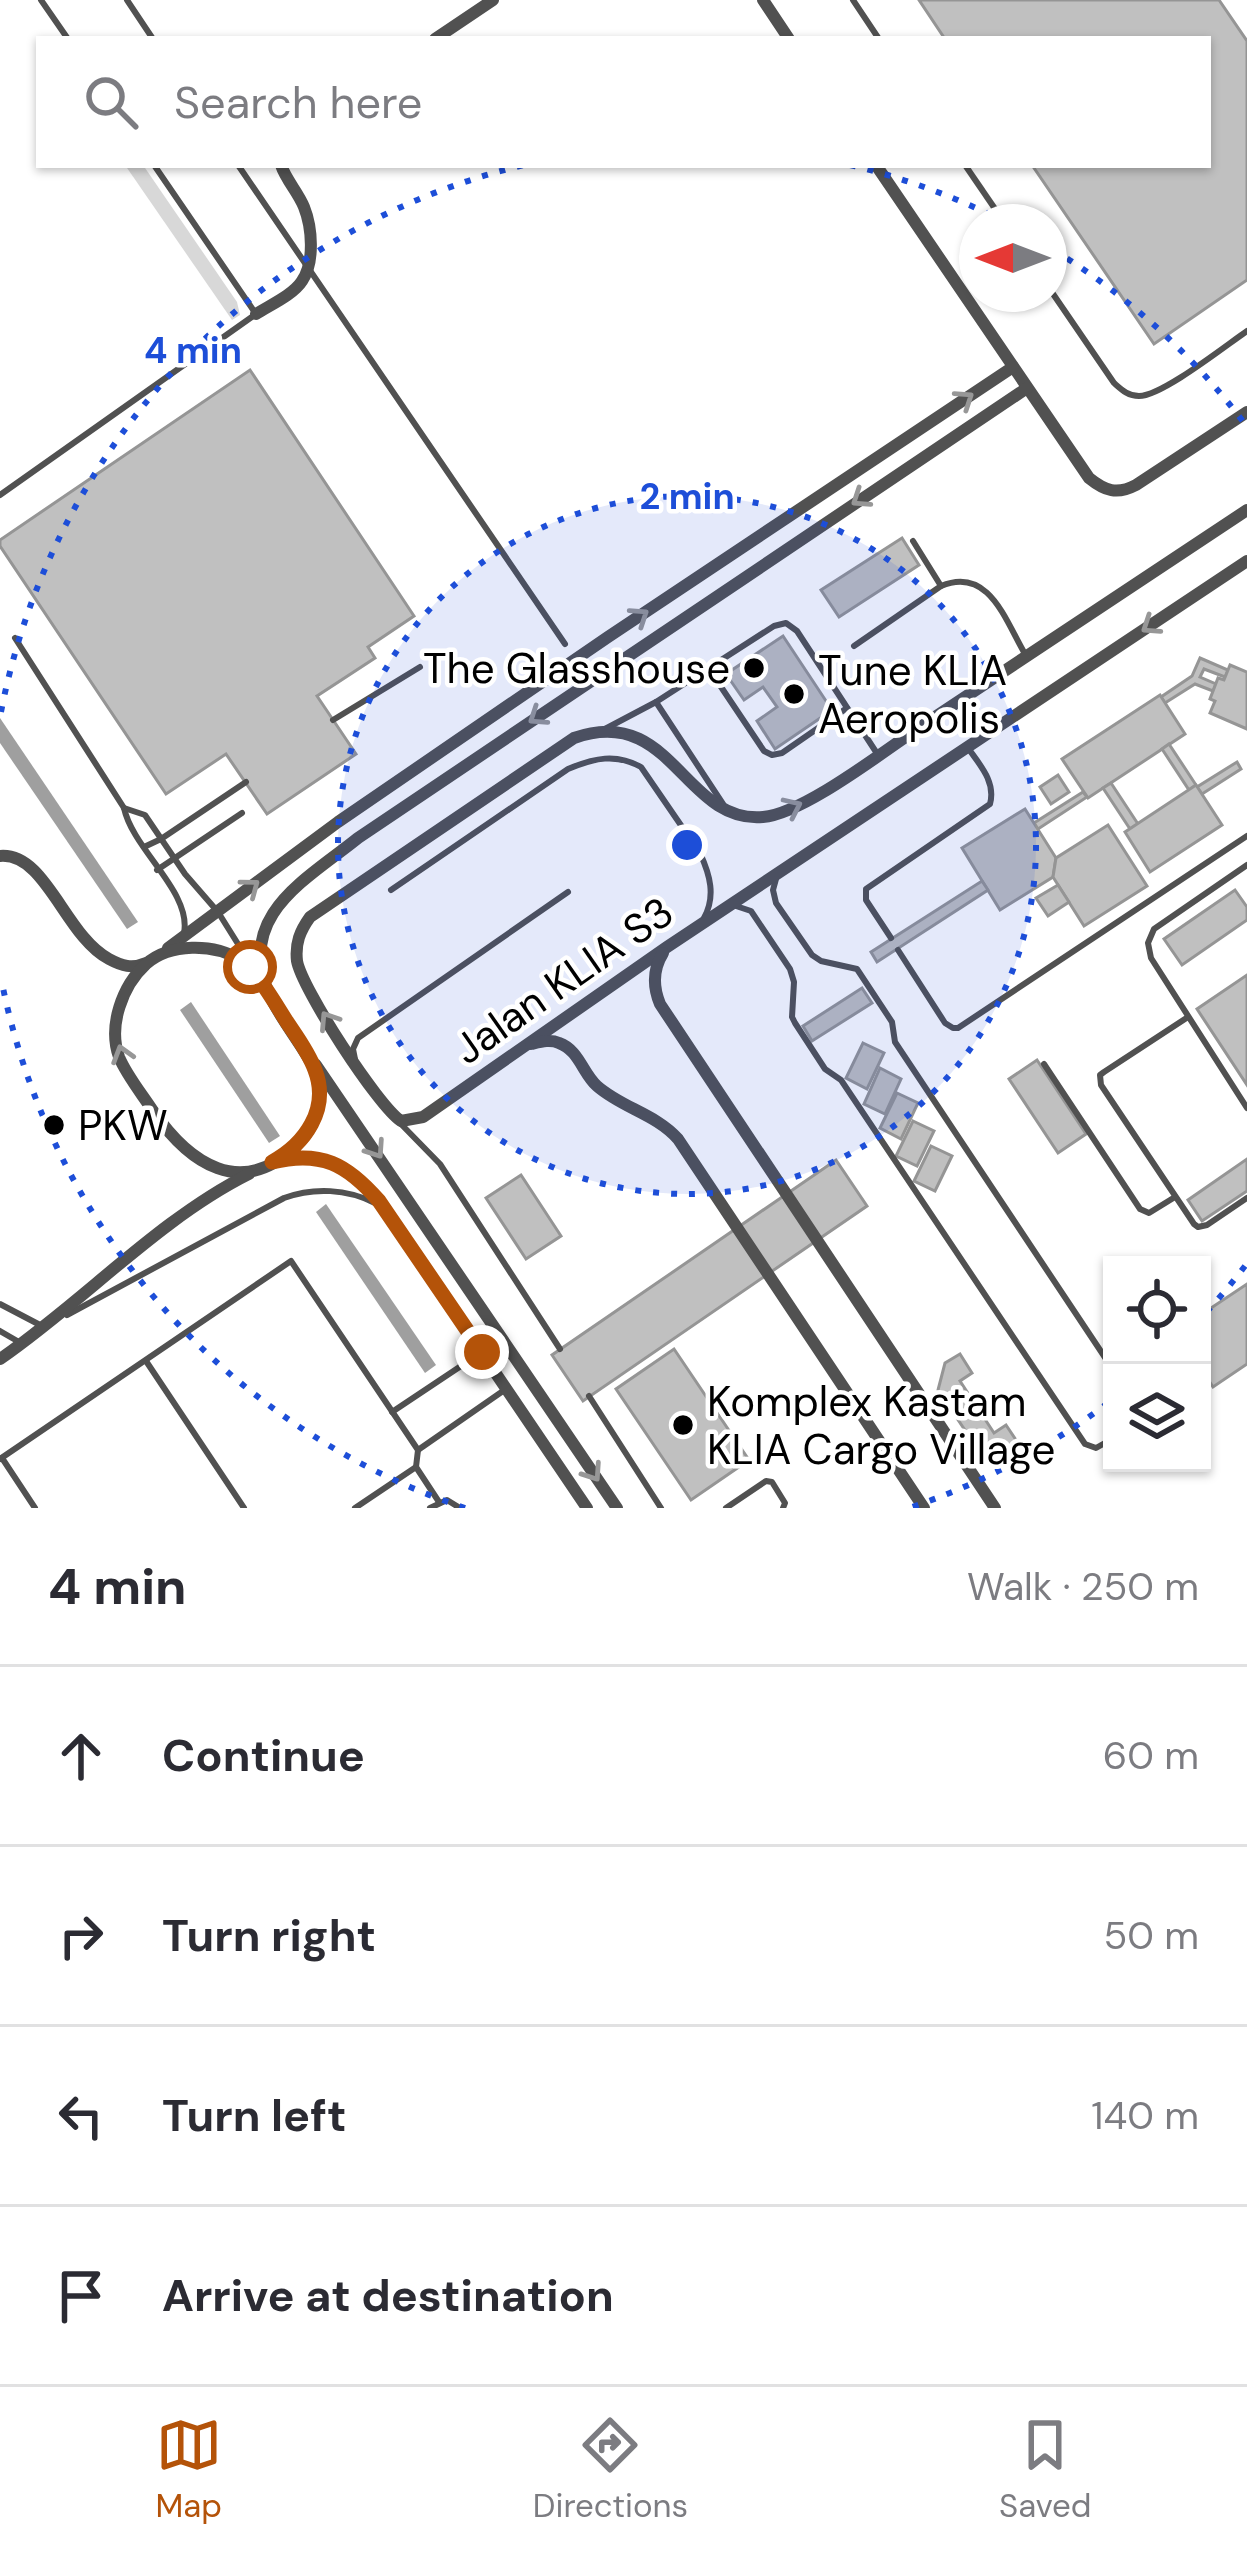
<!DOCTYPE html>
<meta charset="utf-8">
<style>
:root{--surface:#fff;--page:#f2f2f3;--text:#2b2b33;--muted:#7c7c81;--line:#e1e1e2;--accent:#b45309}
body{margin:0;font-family:"DM Sans",sans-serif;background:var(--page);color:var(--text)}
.controls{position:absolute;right:36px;bottom:36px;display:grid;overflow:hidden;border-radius:0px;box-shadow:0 3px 9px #0004}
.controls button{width:108px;height:108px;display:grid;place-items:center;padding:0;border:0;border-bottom:3px solid var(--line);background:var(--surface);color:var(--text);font:60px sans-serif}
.compass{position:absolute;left:959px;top:204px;width:108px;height:108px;border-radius:50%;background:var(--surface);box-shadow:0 3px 9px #0004;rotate:270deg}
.stop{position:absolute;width:36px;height:36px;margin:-27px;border:9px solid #b45309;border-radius:50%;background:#fff}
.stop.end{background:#b45309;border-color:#fff;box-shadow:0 3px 12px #0008}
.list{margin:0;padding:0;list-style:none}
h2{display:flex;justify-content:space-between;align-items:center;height:156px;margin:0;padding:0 48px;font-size:51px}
h2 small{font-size:39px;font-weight:400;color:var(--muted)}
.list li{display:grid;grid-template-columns:78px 1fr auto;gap:36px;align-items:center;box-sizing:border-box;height:180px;padding:0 48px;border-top:3px solid var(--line)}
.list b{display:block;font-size:45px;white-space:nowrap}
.list em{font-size:39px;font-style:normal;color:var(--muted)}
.icon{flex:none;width:66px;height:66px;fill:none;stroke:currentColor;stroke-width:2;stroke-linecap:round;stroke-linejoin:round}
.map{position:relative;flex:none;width:1247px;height:1508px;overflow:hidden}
.search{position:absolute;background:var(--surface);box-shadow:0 3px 9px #0004;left:36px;right:36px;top:36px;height:132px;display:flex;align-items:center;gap:30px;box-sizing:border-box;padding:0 42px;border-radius:0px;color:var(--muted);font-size:45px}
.sheet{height:876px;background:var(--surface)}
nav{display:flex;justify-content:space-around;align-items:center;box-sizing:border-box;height:168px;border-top:3px solid var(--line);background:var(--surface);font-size:33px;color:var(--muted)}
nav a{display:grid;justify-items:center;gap:6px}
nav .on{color:var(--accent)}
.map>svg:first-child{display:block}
.green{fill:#d8d8d8}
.water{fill:#9f9f9f}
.building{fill:#c0c0c0;stroke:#959595;stroke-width:3}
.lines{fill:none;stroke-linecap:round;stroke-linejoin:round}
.service{stroke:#515151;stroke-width:6}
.minor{stroke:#515151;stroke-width:12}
.oneway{stroke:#979797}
.route{stroke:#b45309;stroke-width:15}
.ring{fill:none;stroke:#1d4ed8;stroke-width:6;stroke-dasharray:6 12}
.poi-dot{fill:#000;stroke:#fff;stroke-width:4.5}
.labels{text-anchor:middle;stroke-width:9;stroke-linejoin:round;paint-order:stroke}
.poi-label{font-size:42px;fill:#000;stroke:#fff;text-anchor:start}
.street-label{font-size:42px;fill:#000;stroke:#fff}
.centre{fill:#1d4ed8;stroke:#fff;stroke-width:6}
.ring-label{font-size:36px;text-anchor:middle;font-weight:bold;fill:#1d4ed8;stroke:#fff;stroke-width:9;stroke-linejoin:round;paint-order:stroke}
</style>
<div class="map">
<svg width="1247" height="1508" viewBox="0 0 1247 1508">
<rect width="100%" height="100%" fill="#fff"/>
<polygon class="green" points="125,165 143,165 237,302 240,315 232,320"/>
<g class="water">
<polygon points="0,718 138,922 127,929 0,743"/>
<polygon points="191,1002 280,1136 269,1143 180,1010"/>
<polygon points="326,1204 436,1365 425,1373 316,1212"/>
</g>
<g class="building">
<polygon points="919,0 1219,0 1247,41 1247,280 1154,344 1032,165 1208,165 1208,39 945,39"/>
<polygon points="250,370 414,616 368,647 375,658 317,696 356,754 267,814 226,754 166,794 0,546 0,540"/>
<polygon points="902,538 919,565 839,617 821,590"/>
<polygon points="783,636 832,710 775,749 757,721 777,707 763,687 744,700 726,674"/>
<polygon points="1200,658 1228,670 1225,677 1204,669 1200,677 1216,684 1213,691 1195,684 1165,703 1161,697 1192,676"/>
<polygon points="1230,665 1247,672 1247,729 1210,713 1215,701 1210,699 1218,678 1224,680"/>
<polygon points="1160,695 1185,734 1088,798 1062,759"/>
<polygon points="1169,744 1196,785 1189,790 1162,749"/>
<polygon points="1237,762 1241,769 1202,794 1197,787"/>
<polygon points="1058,775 1069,792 1051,804 1040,787"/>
<polygon points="1111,783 1138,824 1130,829 1103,788"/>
<polygon points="1196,785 1222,825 1150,872 1125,832"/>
<polygon points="1083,792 1087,797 1038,829 1034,823"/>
<polygon points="1025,809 1056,858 1053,877 1000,910 962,848"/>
<polygon points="1108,825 1147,886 1084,926 1053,877 1056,858"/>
<polygon points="982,881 988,890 877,962 871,952"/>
<polygon points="1058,885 1069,902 1048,916 1036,898"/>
<polygon points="1235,890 1247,907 1247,920 1182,965 1164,939"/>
<polygon points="1247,975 1247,1085 1197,1009"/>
<polygon points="862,988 872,1003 812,1041 803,1026"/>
<polygon points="863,1043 884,1053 867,1089 846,1078"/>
<polygon points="1037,1060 1086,1134 1058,1153 1009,1079"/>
<polygon points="880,1068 901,1079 885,1114 864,1104"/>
<polygon points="897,1093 918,1103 901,1139 880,1128"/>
<polygon points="913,1121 934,1131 917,1166 896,1156"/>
<polygon points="931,1146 952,1156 935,1191 914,1181"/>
<polygon points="1247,1159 1247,1191 1202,1221 1188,1200"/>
<polygon points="836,1160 867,1206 583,1401 552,1355"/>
<polygon points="521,1175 561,1236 526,1259 486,1198"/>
<polygon points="1247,1284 1247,1364 1213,1387 1202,1370 1202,1314"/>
<polygon points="674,1349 749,1460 691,1500 616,1389"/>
<polygon points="960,1354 972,1373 960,1381 994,1433 1006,1425 1018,1443 1005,1452 977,1448 938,1390 945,1363"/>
</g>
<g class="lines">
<g class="service">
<polyline points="41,0 68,39"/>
<polyline points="127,0 153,39"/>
<polyline points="853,0 879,39"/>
<polyline points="238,165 565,644"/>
<polyline points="965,165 1004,222"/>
<path d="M 1049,288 L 1114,383 C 1122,390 1128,396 1139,396 C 1162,396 1225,346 1247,331"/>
<polyline points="0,495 256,314 154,165"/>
<path d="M 941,586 C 989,566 1005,620 1025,654"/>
<path d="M 15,638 L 124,808 C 133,850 192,892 184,933"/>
<polyline points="854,646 941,586 913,541"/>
<polyline points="709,669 764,751 772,755 782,753 847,708"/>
<polyline points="656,702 723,804"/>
<polyline points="333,720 420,667"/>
<polyline points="603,730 656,702 774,626 786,623 797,631 878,755"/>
<polyline points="124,808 145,815 185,874 218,912 248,960"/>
<polyline points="144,847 161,839 246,782"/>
<polyline points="1247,865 1154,929 1148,943 1151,958 1247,1108"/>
<polyline points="157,870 242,813"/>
<polyline points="776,879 773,890 776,903 812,955 821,961 857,969 892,1022 895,1042 1112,1368"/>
<path d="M 391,890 L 568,769 C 594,758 616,753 641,767 L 700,853 C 710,875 716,896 704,918"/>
<polyline points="736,906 751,911 790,969 794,982 792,1017 795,1023 825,1069 841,1080 1085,1444 1096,1448 1112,1439"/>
<path d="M 891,938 L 866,900 L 866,889 L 990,804 C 996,782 980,765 968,748"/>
<polyline points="898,950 945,1023 953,1028 958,1028 1247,836"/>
<polyline points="1188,1017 1104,1072 1100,1075 1101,1085 1194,1224 1198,1227 1207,1225 1247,1198"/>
<polyline points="355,1059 353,1049 358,1038 568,892"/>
<polyline points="1044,1064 1140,1209 1149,1213 1175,1197"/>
<polyline points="400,1123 440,1164 560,1349"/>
<polyline points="0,1304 42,1326"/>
<path d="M 67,1315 L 284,1198 C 314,1187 347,1189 375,1203"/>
<polyline points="0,1331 19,1342"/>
<polyline points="146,1361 244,1508"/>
<polyline points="589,1396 661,1508"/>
<polyline points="392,1412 479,1354"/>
<polyline points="418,1450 503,1391"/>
<polyline points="2,1458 35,1508"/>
<polyline points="0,1459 291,1261 418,1450 416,1467 439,1502"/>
<polyline points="355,1508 416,1467"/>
<polyline points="430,1508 447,1500 460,1508"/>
<polyline points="726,1508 766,1481 772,1482 785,1503 783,1508"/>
</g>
<g class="minor">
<polyline points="763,0 789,39"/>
<polyline points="435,39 493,0"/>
<path d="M 876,165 L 1089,478 C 1105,491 1117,495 1136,485 L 1247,412"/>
<path d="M 256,314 C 270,305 293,295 302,281 C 315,262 312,227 304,207 C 298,192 286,180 281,165"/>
<path d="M 1247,510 C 1138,582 1029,654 920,727 C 884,751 803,814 763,817 C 684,824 672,703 574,738 L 310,917 C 300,931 295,943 297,961 C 302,989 378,1106 401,1121 L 423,1117 L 667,947 L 1247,561"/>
<path d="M 0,856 C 46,852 65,936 109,959 C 122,966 132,969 146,963"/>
<polyline points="168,948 338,822 608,637 1013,367"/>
<path d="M 663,953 C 653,969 653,987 660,1004 L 995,1508"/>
<path d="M 270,995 C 261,983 254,968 241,960 C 213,943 170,943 146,964 C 122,986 108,1026 119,1057 C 127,1076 142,1094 153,1111 C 189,1163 241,1200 297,1145 C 318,1124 323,1098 315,1070 C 302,1044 282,1022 270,996 C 234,916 306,880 358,838 L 1027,388"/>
<path d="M 531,1044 C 540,1042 550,1039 559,1043 C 579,1050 583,1074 597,1086 C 622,1108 656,1114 678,1139 L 924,1508"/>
<polyline points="316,1065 617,1508"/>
<path d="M 281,1160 C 326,1151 351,1169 379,1201 L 587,1508"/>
<path d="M 0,1359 C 84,1301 159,1219 249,1174"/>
</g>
</g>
<defs><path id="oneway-chevron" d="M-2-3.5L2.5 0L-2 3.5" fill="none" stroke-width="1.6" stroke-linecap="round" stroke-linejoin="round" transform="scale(3)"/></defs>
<g class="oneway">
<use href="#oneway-chevron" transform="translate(965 399) rotate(-34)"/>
<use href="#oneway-chevron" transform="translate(860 499) rotate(146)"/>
<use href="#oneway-chevron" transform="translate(640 616) rotate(-34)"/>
<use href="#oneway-chevron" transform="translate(1150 626) rotate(146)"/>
<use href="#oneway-chevron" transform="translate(537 717) rotate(146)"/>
<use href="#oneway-chevron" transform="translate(793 807) rotate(-25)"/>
<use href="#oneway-chevron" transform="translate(251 887) rotate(-37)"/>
<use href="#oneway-chevron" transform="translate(328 1020) rotate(-123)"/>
<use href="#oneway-chevron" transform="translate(122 1054) rotate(-107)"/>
<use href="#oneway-chevron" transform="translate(376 1150) rotate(56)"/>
<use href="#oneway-chevron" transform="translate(593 1473) rotate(56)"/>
</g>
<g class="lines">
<path class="route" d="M 250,967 C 264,984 275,1003 287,1022 C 297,1037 309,1053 315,1070 C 330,1109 305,1144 272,1162 C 321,1150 347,1164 379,1201 L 482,1352"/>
</g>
<circle cx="687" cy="845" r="349" fill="#1d4ed8" fill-opacity=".12"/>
<g class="ring">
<circle cx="687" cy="845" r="349"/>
<path d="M1245 1266A699 699 0 0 1 1202 1317M1108 1403A699 699 0 0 1 909 1508M465 1508A699 699 0 0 1 1 978M1 712A699 699 0 0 1 524 165M850 165A699 699 0 0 1 999 219M1052 249A699 699 0 0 1 1245 424"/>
</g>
<g class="poi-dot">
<circle cx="754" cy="668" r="12"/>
<circle cx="794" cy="694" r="12"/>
<circle cx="54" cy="1125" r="12"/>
<circle cx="683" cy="1425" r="12"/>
</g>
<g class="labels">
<g class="poi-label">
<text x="730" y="683" text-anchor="end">The Glasshouse</text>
<text x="818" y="685">Tune KLIA<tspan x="818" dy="48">Aeropolis</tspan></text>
<text x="78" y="1140">PKW</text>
<text x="707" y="1416">Komplex Kastam<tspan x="707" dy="48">KLIA Cargo Village</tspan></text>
</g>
<g class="street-label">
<text transform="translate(563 980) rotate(-35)" y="15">Jalan KLIA S3</text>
</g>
</g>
<circle cx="687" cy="845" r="18" class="centre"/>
<g class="ring-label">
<text x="193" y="363">4 min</text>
<text x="687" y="509">2 min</text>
</g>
</svg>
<div class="controls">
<button><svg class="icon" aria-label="locate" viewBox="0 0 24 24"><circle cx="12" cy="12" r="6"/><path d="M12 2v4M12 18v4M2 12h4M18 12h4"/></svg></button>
<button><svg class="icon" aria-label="layers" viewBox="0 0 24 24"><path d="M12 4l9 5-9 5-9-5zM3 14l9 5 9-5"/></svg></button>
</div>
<svg class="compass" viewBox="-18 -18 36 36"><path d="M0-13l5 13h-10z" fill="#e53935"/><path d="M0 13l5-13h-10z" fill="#7c7c81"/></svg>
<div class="stop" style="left:250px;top:967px"></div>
<div class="stop end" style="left:482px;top:1352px"></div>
<div class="search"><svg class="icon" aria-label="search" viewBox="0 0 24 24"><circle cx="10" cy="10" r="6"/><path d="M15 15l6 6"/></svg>Search here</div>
</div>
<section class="sheet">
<h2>4 min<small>Walk · 250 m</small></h2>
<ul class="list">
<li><svg class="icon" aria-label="ahead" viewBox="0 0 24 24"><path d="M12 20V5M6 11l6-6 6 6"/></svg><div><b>Continue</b></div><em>60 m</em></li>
<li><svg class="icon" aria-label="right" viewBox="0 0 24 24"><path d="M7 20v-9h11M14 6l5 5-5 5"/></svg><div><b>Turn right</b></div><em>50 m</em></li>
<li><svg class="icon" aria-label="left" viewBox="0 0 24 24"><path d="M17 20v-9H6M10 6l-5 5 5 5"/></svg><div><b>Turn left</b></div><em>140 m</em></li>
<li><svg class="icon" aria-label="arrive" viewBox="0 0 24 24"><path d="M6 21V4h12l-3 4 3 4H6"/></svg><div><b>Arrive at destination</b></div></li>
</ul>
</section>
<nav>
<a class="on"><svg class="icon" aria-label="map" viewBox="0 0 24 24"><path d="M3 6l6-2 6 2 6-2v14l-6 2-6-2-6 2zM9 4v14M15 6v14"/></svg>Map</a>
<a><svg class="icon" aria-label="directions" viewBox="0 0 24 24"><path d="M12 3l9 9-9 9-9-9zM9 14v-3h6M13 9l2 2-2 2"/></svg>Directions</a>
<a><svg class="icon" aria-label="saved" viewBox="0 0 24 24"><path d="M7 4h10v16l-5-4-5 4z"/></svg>Saved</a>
</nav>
